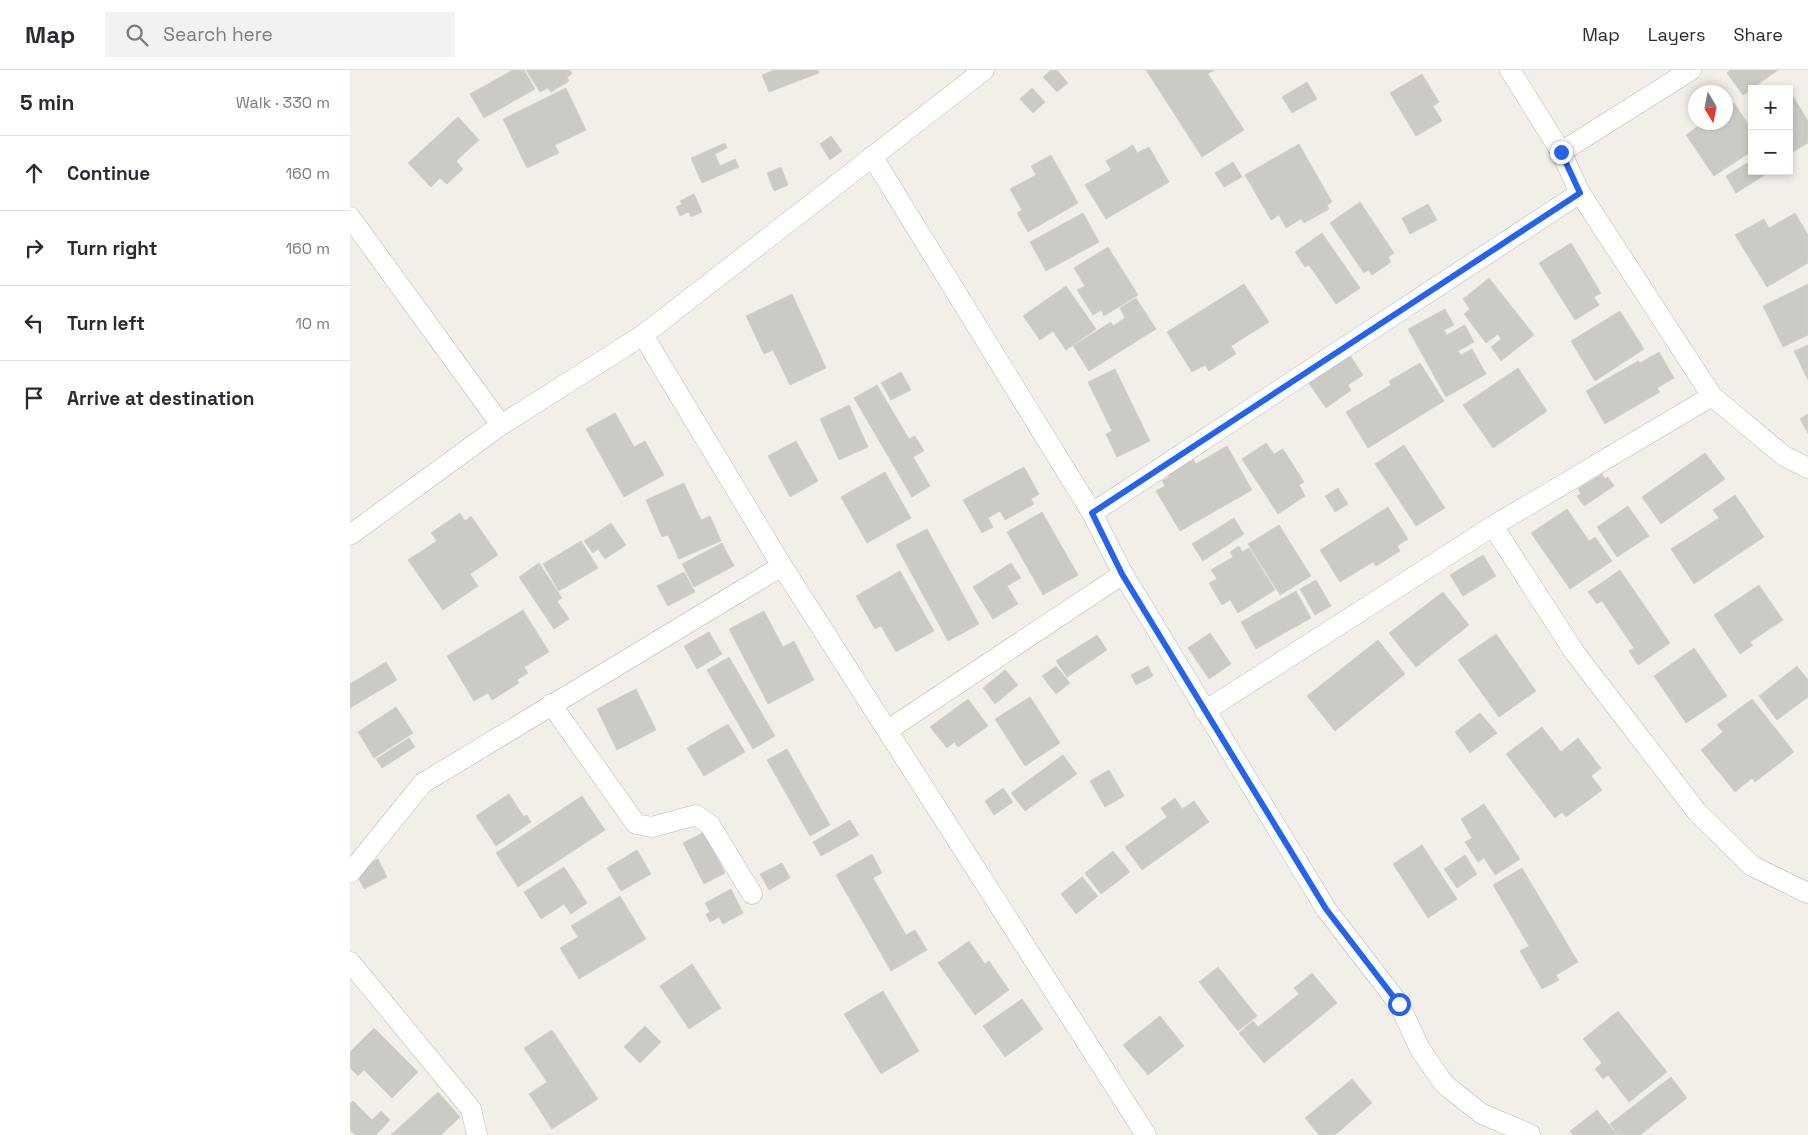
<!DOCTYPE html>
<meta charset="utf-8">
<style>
:root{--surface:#fff;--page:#f2f2f3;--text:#2b2b33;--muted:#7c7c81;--line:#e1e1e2}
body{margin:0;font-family:"Space Grotesk",sans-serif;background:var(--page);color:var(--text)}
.controls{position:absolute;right:15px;top:15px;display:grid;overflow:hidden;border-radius:0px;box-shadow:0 2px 8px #0003}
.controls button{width:45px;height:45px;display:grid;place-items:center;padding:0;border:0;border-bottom:1px solid var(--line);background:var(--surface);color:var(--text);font:25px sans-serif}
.compass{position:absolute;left:1338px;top:15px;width:45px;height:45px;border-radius:50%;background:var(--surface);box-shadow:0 2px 8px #0003;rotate:170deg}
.stop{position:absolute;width:15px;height:15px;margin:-11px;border:4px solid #2563eb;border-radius:50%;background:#fff}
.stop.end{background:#2563eb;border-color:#fff;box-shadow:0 1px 5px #0008}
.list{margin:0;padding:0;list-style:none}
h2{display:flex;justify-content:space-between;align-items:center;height:65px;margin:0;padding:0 20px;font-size:21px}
h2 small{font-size:16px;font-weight:400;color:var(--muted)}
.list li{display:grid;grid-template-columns:32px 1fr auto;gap:15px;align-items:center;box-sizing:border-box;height:75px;padding:0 20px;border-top:1px solid var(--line)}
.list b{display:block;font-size:19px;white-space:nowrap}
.list em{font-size:16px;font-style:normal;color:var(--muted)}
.icon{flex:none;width:28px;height:28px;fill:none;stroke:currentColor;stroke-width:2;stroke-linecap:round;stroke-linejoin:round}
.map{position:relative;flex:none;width:1458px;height:1065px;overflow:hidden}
header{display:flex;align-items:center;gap:30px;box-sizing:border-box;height:70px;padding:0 25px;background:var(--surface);border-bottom:1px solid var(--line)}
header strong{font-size:24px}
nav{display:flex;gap:28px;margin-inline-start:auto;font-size:18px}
.search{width:350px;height:45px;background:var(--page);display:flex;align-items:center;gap:12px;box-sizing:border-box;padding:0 18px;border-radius:0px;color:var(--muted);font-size:19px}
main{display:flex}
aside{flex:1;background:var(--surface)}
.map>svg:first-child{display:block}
.building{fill:#cccac5;stroke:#d6d1c6}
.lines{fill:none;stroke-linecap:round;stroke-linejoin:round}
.minor-casing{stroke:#b5b8bc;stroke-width:21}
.minor{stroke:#fff;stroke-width:20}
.route{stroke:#2563eb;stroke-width:6}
</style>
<header>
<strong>Map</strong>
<div class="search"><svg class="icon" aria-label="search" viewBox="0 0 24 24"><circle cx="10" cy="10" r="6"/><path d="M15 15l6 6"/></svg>Search here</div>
<nav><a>Map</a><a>Layers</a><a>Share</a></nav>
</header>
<main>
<aside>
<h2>5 min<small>Walk · 330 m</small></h2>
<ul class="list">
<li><svg class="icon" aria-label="ahead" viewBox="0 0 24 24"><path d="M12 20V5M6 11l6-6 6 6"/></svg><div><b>Continue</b></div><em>160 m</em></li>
<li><svg class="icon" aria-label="right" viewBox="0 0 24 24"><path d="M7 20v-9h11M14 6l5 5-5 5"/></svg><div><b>Turn right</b></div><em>160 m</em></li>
<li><svg class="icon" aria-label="left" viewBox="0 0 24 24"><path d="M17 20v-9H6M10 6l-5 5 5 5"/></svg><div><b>Turn left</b></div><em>10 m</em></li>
<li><svg class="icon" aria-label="arrive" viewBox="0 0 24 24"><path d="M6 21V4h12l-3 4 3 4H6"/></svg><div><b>Arrive at destination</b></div></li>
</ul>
</aside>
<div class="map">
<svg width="1458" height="1065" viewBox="0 0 1458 1065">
<rect width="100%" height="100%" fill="#f1efe8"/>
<g class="building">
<polygon points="163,0 174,0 185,19 134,48 120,24"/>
<polygon points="176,0 220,0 222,4 217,7 219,11 201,22 198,18 190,22"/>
<polygon points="424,0 468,0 469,3 419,22 412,5"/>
<polygon points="701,0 707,0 718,13 707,22 693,7"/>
<polygon points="796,0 864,0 858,4 894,60 852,87"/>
<polygon points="1381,0 1428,0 1393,25 1377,3"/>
<polygon points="1072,4 1089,32 1083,36 1092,51 1066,66 1040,23"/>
<polygon points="957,12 967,29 942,43 932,27"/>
<polygon points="216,18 236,60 205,75 209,83 177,98 153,49"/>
<polygon points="682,18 695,32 683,43 670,29"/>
<polygon points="1439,20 1458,51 1458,73 1439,84"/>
<polygon points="1384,33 1402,60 1402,81 1364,106 1336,65 1354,52 1376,52 1376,38"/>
<polygon points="108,47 129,70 106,91 113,99 97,114 90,108 81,117 58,93"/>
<polygon points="481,66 492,81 480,90 470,74"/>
<polygon points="375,73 377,78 365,84 370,96 385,89 389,97 352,113 341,88"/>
<polygon points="949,74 982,132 977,135 979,139 954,153 951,149 936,158 929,145 921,150 895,105"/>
<polygon points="783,75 787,83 799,77 819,112 756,149 735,115 761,100 756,91"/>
<polygon points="701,85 728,133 678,162 667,143 672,140 660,119 686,105 681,96"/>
<polygon points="1402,90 1402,101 1421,101 1386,123 1376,106"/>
<polygon points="883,92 892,107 874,117 865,103"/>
<polygon points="431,97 438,115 424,121 417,103"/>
<polygon points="344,124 352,142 341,147 339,142 330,146 326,137 332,134 330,131"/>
<polygon points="1010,132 1044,183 1038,187 1041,192 1022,205 1018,200 1014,203 980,153"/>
<polygon points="1078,134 1087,150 1060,164 1052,148"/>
<polygon points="733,143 749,172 696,201 680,172"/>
<polygon points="1445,143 1458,165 1458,193 1417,217 1385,165 1414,149 1419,158"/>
<polygon points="972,163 1010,218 986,234 959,195 955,197 945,182"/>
<polygon points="1221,173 1251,223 1244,227 1249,235 1225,250 1189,193"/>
<polygon points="758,177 788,225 754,246 751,240 743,245 727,220 735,216 724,198"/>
<polygon points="1139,208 1184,265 1151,291 1141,277 1151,269 1148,264 1136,273 1114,244 1120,239 1113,229"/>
<polygon points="894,214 919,252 881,276 886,284 859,301 855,295 842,302 817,262"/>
<polygon points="1458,214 1458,265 1433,277 1413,236"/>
<polygon points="716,216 746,259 716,280 703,261 690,270 673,246"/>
<polygon points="442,224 476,298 440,315 423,280 414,284 396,246"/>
<polygon points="786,228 806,259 739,301 723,276 761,252 763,256 775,248 770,238"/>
<polygon points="1095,239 1104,255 1094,260 1097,265 1115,255 1124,272 1108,281 1111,285 1122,279 1136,304 1096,327 1058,259"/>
<polygon points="1270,241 1294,279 1245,311 1221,271"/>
<polygon points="1458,275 1458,310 1444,281"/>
<polygon points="1309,282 1324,308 1307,318 1310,322 1255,354 1236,321 1288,291 1290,293"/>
<polygon points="999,284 1013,305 998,315 1001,320 976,338 958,312"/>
<polygon points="1070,293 1094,331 1018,378 996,342 1041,315 1039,311"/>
<polygon points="1168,298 1197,341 1143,378 1113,335"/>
<polygon points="765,299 800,371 767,387 756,364 762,361 738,312"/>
<polygon points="551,302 561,320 541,330 531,313"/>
<polygon points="527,315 559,369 565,366 574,381 563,387 580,416 562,427 504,328"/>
<polygon points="499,335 518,377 489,390 470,349"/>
<polygon points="265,343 284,377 295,371 314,405 274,427 236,359"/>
<polygon points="1458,344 1458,363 1450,349"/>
<polygon points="446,371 468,411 440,427 418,386"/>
<polygon points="916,373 924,384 933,379 954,412 949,415 955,426 928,444 892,389"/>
<polygon points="1054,375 1095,438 1066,456 1025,394"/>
<polygon points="877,376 902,420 830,461 806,421 815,416 812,411 819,407 817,404 843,389 846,394"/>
<polygon points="1355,383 1375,409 1311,454 1292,427"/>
<polygon points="674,397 689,424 681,429 684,434 655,450 650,441 638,448 643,457 632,463 613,430"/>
<polygon points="535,402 561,448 517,473 491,427"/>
<polygon points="1252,404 1255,409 1258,407 1264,416 1234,436 1227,426 1231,424 1228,419"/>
<polygon points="334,413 351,450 360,446 371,471 329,489 318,465 312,467 296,430"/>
<polygon points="988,418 998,434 985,442 975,426"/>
<polygon points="1385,425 1414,467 1344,514 1321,479 1369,448 1363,440"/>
<polygon points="1278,436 1299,466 1267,487 1247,457"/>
<polygon points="1038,437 1058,469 1047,476 1050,481 1026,496 1023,492 990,512 970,480"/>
<polygon points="1217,439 1239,471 1245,467 1262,491 1220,519 1181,463"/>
<polygon points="692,442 728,505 693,525 657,462"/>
<polygon points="110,443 115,451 121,446 148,485 120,504 128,516 93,540 58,490 87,471 81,463"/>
<polygon points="884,448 894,464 853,491 842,474"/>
<polygon points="261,453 276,475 255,489 248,479 243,483 234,471"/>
<polygon points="929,455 961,506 930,525 898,474"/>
<polygon points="577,459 629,554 598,571 546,475"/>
<polygon points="231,471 248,498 209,521 193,494"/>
<polygon points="372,473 384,496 344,517 332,494"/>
<polygon points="889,476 892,482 899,478 925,520 888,543 880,530 872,535 859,513 867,509 861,500 883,487 880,482"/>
<polygon points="1133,485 1146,506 1113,526 1100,505"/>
<polygon points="189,493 212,528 207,531 219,549 204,559 169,507"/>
<polygon points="661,493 671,508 657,516 668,534 643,549 623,517"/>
<polygon points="1270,500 1320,573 1288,595 1279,581 1284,578 1252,531 1247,534 1238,522"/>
<polygon points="550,501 584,561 546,582 531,556 525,559 506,526"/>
<polygon points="334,502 345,522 318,536 307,516"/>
<polygon points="966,510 981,536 965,545 950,519"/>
<polygon points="1409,515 1433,550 1400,572 1403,575 1390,584 1364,545"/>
<polygon points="946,521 961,548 906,579 891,552"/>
<polygon points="1093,522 1119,555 1066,597 1039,563"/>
<polygon points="173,540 199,582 174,597 178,603 167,610 169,613 142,630 138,623 124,631 97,586"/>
<polygon points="414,541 433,577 444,571 464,610 418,634 379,559"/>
<polygon points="359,562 372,584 347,599 334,576"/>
<polygon points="860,563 881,594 859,609 838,578"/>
<polygon points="1146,564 1186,621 1149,647 1108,590"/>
<polygon points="747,565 757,580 717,607 706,591"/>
<polygon points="1028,570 1055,604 985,661 957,626"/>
<polygon points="1344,578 1377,626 1336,653 1304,606"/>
<polygon points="379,587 425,666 403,679 357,600"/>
<polygon points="36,592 47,610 0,638 0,614"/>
<polygon points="706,596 720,613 706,624 692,606"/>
<polygon points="798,596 803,606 786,615 781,605"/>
<polygon points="1447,596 1458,610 1458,627 1427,650 1409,626"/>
<polygon points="655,600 668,615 645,634 633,618"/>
<polygon points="286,619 306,660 267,680 247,639"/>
<polygon points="680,627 710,673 675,696 645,649"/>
<polygon points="618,629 638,656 608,677 604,672 597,678 580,657"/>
<polygon points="1402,629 1444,682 1405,712 1402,708 1385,722 1351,680 1373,662 1367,655"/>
<polygon points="46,637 63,663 24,688 8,662"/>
<polygon points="1130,643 1147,663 1120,683 1105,662"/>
<polygon points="378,654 395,682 354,706 337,678"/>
<polygon points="1192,657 1211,682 1228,668 1251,698 1241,706 1252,720 1216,747 1212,742 1205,748 1156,684"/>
<polygon points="59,668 65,677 32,698 26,689"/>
<polygon points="437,679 480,755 460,766 417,690"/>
<polygon points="713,685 727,704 675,741 661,723"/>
<polygon points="759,700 774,726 755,737 740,711"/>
<polygon points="653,718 663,732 644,745 635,731"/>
<polygon points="159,724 174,747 177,745 181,752 146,776 126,746"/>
<polygon points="232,726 255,760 168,817 146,783"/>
<polygon points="825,728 832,739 844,731 859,752 792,800 775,777 817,747 811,738"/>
<polygon points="1134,734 1170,789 1145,805 1134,788 1128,792 1115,772 1122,768 1111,749"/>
<polygon points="500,750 509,765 471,786 463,772"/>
<polygon points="354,762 375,803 354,814 333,773"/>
<polygon points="1072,775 1107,829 1078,848 1043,794"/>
<polygon points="287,780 301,804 271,821 257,798"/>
<polygon points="763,781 780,802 751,824 735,803"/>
<polygon points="522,784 532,803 523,808 556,865 565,860 577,880 541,901 486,805"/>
<polygon points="1115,785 1127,804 1107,818 1094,799"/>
<polygon points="28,789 37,807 14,819 5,801"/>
<polygon points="432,793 440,808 419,820 410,804"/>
<polygon points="214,797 237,833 221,844 214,834 191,849 174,822"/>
<polygon points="1172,798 1228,892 1206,905 1209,910 1192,919 1170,881 1179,876 1143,815"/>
<polygon points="732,807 748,826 726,844 711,824"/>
<polygon points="381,819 393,843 373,854 369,847 360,852 356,844 360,842 355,833"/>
<polygon points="270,826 296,869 229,909 210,878 228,867 221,856"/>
<polygon points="619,871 635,894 639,891 659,920 625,945 588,893"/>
<polygon points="342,894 371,938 339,959 310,916"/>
<polygon points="868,897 907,946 888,961 849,912"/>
<polygon points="962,903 987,933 914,993 889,963 903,951 908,957 949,924 944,918"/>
<polygon points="533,921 569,981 531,1004 494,944"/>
<polygon points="672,929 693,959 655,987 633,956"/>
<polygon points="1268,941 1317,1002 1279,1032 1258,1005 1253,1009 1245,999 1252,993 1233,969"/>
<polygon points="810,946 834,976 798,1005 773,975"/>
<polygon points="295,956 311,972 290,993 274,977"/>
<polygon points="24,958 68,1002 42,1028 14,1000 8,1006 0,998 0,982"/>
<polygon points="202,960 248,1029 202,1059 179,1024 197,1012 174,978"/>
<polygon points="1321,1007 1337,1028 1290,1065 1268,1065 1260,1054"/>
<polygon points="1002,1009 1022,1033 985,1065 969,1065 955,1048"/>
<polygon points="88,1022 110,1047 91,1065 41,1065"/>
<polygon points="3,1031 22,1050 31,1041 40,1050 26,1065 5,1065 0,1060 0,1034"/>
<polygon points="1247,1040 1267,1065 1223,1065 1220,1061"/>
</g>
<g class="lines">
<defs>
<g id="minor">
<polyline points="1160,0 1211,82 1230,123 1362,326 1434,386 1458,398"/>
<polyline points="1211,82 1341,0"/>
<polyline points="522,86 742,443 773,504 976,839 1049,934 1070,979 1094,1014 1132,1044 1180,1064"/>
<polyline points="0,147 151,355"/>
<polyline points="293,265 432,496 796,1065"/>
<polyline points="742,443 1230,123"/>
<polyline points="1143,456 1225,583 1347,742 1402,796 1458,823"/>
<polyline points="0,465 151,355 293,265 634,0"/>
<polyline points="201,634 286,754 302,757 346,745 360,755 402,824"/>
<polyline points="855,641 1143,456 1362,326"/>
<polyline points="538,660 773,504"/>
<polyline points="0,803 73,713 432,496"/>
<polyline points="0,892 121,1039 127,1065"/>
</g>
</defs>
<use href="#minor" class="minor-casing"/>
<use href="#minor" class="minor"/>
</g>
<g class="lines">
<polyline class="route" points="1049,934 976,839 772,504 742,443 1230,123 1211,82"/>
</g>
</svg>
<div class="controls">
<button>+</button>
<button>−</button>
</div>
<svg class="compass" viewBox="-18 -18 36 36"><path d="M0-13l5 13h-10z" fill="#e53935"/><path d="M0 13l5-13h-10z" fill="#7c7c81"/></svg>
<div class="stop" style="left:1049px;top:934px"></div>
<div class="stop end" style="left:1211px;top:82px"></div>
</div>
</main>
